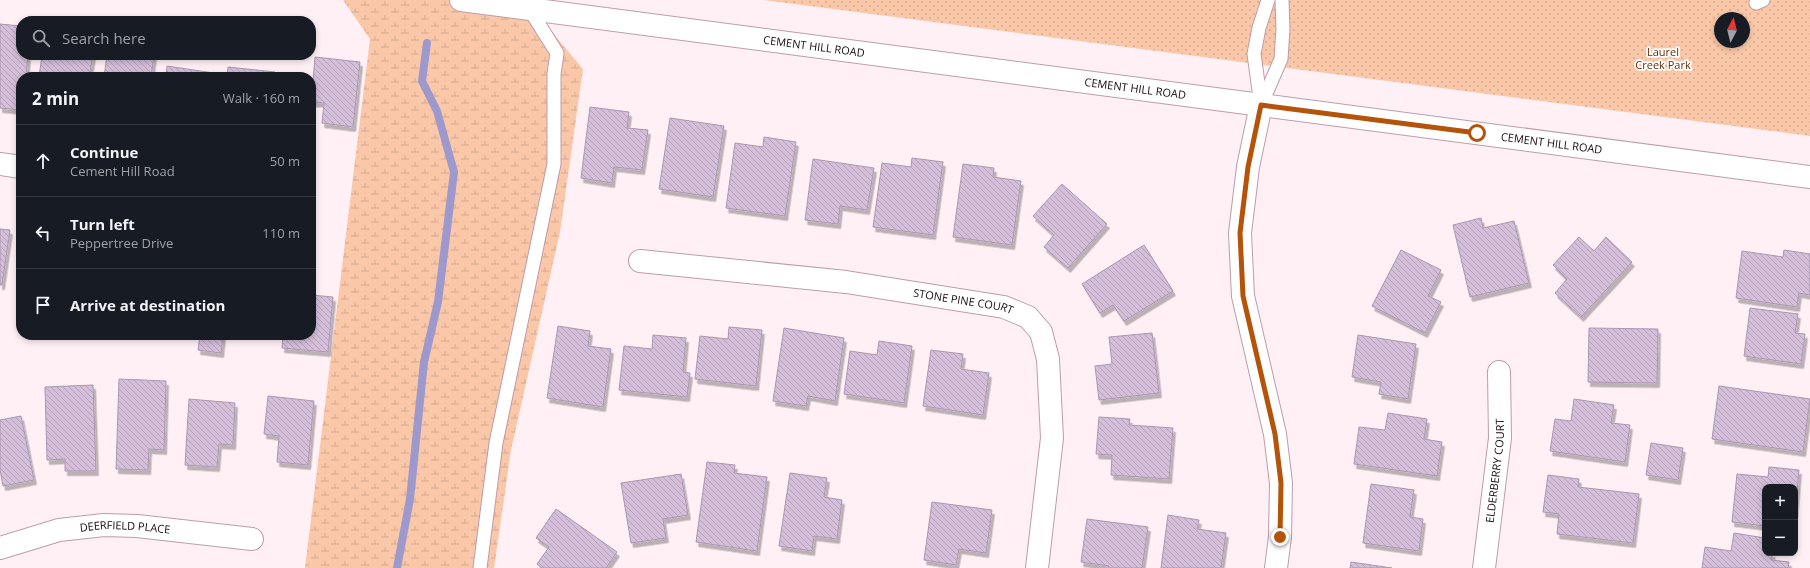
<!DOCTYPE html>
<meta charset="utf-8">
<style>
:root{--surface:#171b24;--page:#20242c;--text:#f1f3f6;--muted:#9ea1a6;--line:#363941}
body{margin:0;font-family:"Open Sans",sans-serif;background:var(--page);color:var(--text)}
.controls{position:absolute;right:12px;bottom:12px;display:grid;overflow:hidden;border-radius:8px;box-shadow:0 2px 6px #0003}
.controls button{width:36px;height:36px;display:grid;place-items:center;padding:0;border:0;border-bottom:1px solid var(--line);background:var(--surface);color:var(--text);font:20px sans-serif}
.compass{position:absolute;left:1714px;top:12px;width:36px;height:36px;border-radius:50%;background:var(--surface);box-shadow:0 2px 6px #0003;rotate:7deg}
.stop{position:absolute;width:12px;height:12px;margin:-9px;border:3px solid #b45309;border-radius:50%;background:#fff}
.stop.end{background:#b45309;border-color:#fff;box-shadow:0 1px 4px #0008}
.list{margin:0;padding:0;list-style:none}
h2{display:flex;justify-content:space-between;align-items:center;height:52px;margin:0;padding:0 16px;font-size:17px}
h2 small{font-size:13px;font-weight:400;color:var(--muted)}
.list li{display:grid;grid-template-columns:26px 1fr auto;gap:12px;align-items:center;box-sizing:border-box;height:72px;padding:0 16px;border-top:1px solid var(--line)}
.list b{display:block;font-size:15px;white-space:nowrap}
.list p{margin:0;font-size:13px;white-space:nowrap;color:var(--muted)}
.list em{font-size:13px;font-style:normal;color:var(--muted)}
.icon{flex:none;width:22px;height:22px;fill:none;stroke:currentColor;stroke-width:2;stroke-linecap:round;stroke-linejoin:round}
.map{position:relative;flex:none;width:1810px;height:568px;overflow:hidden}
.search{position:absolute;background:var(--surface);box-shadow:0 2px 6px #0003;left:16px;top:16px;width:300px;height:44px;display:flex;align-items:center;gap:10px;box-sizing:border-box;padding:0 14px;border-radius:16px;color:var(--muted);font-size:15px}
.panel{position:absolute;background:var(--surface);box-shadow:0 2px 6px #0003;left:16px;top:72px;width:300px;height:268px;border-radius:16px}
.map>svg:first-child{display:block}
.grass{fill:url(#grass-dots);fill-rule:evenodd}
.wetland{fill:url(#wetland-marsh)}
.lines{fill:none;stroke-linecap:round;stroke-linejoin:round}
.stream{stroke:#9e99cd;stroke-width:8}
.building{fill:url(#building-back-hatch);stroke:#ab96b0;filter:url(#shadow)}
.lane-casing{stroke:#be9cab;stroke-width:15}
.street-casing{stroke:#be9cab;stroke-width:24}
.secondary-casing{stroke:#be9cab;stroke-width:24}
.lane{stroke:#fff;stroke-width:13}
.street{stroke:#fff;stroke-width:22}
.secondary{stroke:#fff;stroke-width:22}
.route{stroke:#b45309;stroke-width:5}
.labels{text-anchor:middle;stroke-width:3.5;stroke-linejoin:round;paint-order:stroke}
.street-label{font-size:11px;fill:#150a0f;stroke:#fff}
.park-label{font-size:11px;fill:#61300c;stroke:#fff}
</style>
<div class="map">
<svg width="1810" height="568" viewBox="0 0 1810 568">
<defs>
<pattern id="grass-dots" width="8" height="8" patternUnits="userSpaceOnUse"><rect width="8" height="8" fill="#fac7a8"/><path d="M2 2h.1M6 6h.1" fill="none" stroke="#d5aa8f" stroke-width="1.8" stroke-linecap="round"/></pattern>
<pattern id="wetland-marsh" width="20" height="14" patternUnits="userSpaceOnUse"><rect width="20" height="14" fill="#fac7a8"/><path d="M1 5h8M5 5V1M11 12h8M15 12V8" fill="none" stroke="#d5aa8f"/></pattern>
<pattern id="building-back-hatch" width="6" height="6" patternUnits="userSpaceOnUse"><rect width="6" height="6" fill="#d4beda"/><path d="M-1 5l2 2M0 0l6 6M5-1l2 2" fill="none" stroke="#b5a2ba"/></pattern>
<filter id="shadow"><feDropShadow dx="2.5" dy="4.5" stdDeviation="0" flood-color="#0004"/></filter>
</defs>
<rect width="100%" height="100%" fill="#fff0f6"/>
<path class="grass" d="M 764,0 L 1810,0 L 1810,136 ZM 1720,18 L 1744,18 L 1744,42 L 1720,42 Z"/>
<polygon class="wetland" points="343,0 525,0 583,69 560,232 511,450 494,568 305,568 370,39"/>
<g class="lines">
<polyline class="stream" points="397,568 410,499 424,362 438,302 454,172 437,111 422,81 427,43"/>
</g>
<g class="building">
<polygon points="0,24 21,26 21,55 28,55 26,77 21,77 21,110 0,108"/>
<polygon points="42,55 93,55 89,77 39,77"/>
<polygon points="107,55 154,55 151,77 104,77"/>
<polygon points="315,57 360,62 353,127 322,123 324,103 311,102"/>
<polygon points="167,66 214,73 214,77 166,77"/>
<polygon points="228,67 275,72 275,77 227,77"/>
<polygon points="590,107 629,112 627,128 648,130 642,170 614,167 612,183 581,178"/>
<polygon points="670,118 724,126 713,197 659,189"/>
<polygon points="764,137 796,142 785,216 726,208 735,143 763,147"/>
<polygon points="912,158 943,162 933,235 873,227 882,163 911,167"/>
<polygon points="813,159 874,168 867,210 840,206 838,224 805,220"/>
<polygon points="963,164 994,168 993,177 1021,181 1012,245 953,237"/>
<polygon points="1062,184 1107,224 1068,268 1044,247 1054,235 1033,216"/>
<polygon points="1481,218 1483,228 1514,221 1529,283 1470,297 1453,225"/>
<polygon points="0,229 10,230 2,285 0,285"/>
<polygon points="1579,237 1594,251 1606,237 1632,262 1581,317 1555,293 1567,279 1553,265"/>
<polygon points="1144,245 1173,291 1124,321 1113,305 1100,313 1082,284"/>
<polygon points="1401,250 1441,270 1428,296 1441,302 1425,333 1372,306"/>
<polygon points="1784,250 1810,254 1810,295 1799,293 1797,307 1736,298 1742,251 1783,257"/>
<polygon points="311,295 333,297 328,352 282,348 283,335 311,335"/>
<polygon points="1750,308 1798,314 1795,333 1805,334 1801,364 1744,356"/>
<polygon points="558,326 590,331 588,346 611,349 603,407 547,398"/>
<polygon points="729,327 762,330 756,386 695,379 700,336 728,339"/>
<polygon points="784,328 844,338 835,401 808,396 806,406 773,401"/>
<polygon points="1589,328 1658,329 1657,383 1588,382"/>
<polygon points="1152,333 1159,393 1099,400 1095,366 1112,364 1109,337"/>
<polygon points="200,335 223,335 221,353 198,350"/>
<polygon points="653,335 686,338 683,372 690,373 687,397 619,390 624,346 652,349"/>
<polygon points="1358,335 1416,344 1408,399 1379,394 1381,382 1352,377"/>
<polygon points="879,341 912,346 904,403 844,394 850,351 877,355"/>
<polygon points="931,350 963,354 961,369 989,373 983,415 923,406"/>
<polygon points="119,379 166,381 164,450 149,449 148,470 116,469"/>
<polygon points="93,385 96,471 65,471 65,459 47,460 45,387"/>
<polygon points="1719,386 1810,399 1803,452 1712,439"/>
<polygon points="268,396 314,401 308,465 277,462 279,436 264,434"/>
<polygon points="189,399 235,403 233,445 219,444 217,467 185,465"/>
<polygon points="1574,399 1614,405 1611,423 1630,425 1625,462 1550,451 1555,419 1571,421"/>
<polygon points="1388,413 1427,419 1424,439 1442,442 1437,476 1354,464 1359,427 1385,430"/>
<polygon points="21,416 34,480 3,486 0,470 0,420"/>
<polygon points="1099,417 1130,419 1129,425 1173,428 1169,479 1111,475 1112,455 1096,454"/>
<polygon points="1651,443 1683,448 1678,480 1646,475"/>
<polygon points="707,462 735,465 734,473 767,477 757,551 696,542"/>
<polygon points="1769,467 1799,470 1795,513 1795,487 1765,487 1765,526 1732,522 1737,474 1768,477"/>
<polygon points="790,473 827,478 824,497 842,500 837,539 814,536 812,551 779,546"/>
<polygon points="681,474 688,515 663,519 666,538 631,543 621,483"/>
<polygon points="1548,475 1579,479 1578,487 1639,494 1633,543 1557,534 1559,514 1543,512"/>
<polygon points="1371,484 1414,490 1410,517 1423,519 1419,551 1363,543"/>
<polygon points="932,502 992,510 986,553 959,549 956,565 924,560"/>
<polygon points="556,509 617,552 606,568 542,568 537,564 549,547 536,538"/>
<polygon points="1168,515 1199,520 1197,529 1226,533 1221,568 1161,568"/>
<polygon points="1087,519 1148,527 1142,568 1108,568 1109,566 1081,562"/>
<polygon points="1734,533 1765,538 1765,553 1773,553 1771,560 1789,562 1788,568 1702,568 1705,547 1731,551"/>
<polygon points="1351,562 1392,568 1350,568"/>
</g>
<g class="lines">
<defs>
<g id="lane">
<polyline points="1756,3 1763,0"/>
<polyline points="1261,105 1281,59 1283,29 1282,0"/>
<polyline points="1261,105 1254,54 1259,28 1268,0"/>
<polyline points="480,568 496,443 554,164 554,74 557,53 528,7"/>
</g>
<g id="street">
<polyline points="1261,105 1248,167 1240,233 1243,296 1275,434 1281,483 1280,537 1276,568"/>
<polyline points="0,164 21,167"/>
<path id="s1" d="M 640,261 L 846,282 L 1004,307 L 1028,317 L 1041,332 L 1048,359 L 1052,438 L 1037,568"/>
<path id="s2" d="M 0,548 L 59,530 L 104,525 L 137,526 L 252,539"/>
<path id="s3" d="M 1484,568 L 1500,438 L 1499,372"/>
</g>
<g id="secondary">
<path id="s4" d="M 461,0 L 1810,177"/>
</g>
</defs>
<use href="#lane" class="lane-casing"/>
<use href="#street" class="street-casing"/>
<use href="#secondary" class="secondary-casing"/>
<use href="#lane" class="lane"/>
<use href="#street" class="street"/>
<use href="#secondary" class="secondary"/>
</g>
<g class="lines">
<polyline class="route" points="1280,537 1281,483 1275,434 1243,296 1240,233 1248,167 1261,105 1477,133"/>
</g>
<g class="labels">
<g class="street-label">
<text dy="4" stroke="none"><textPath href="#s4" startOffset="356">CEMENT HILL ROAD</textPath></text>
<text dy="4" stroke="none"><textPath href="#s4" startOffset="680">CEMENT HILL ROAD</textPath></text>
<text dy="4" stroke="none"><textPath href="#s4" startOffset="1100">CEMENT HILL ROAD</textPath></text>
<text dy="4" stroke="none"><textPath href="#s1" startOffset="326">STONE PINE COURT</textPath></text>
<text dy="4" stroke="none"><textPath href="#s3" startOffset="98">ELDERBERRY COURT</textPath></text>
<text dy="4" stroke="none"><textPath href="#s2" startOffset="128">DEERFIELD PLACE</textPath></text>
</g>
<g class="park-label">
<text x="1663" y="56">Laurel<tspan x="1663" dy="13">Creek Park</tspan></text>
</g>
</g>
</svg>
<div class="controls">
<button>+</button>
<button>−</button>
</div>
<svg class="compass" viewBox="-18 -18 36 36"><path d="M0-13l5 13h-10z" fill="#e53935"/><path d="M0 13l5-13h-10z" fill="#9ea1a6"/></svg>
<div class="stop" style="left:1477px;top:133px"></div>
<div class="stop end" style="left:1280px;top:537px"></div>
<div class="search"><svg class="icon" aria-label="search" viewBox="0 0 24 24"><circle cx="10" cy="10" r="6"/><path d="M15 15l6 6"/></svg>Search here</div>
<section class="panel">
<h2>2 min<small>Walk · 160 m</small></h2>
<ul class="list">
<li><svg class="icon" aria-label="ahead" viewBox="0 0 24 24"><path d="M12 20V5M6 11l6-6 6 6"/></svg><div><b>Continue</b><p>Cement Hill Road</p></div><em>50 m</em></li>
<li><svg class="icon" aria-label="left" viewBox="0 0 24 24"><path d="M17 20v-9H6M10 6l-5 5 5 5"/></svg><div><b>Turn left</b><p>Peppertree Drive</p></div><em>110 m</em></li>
<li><svg class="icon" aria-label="arrive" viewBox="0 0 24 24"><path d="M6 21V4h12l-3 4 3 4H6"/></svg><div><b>Arrive at destination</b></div></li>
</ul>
</section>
</div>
